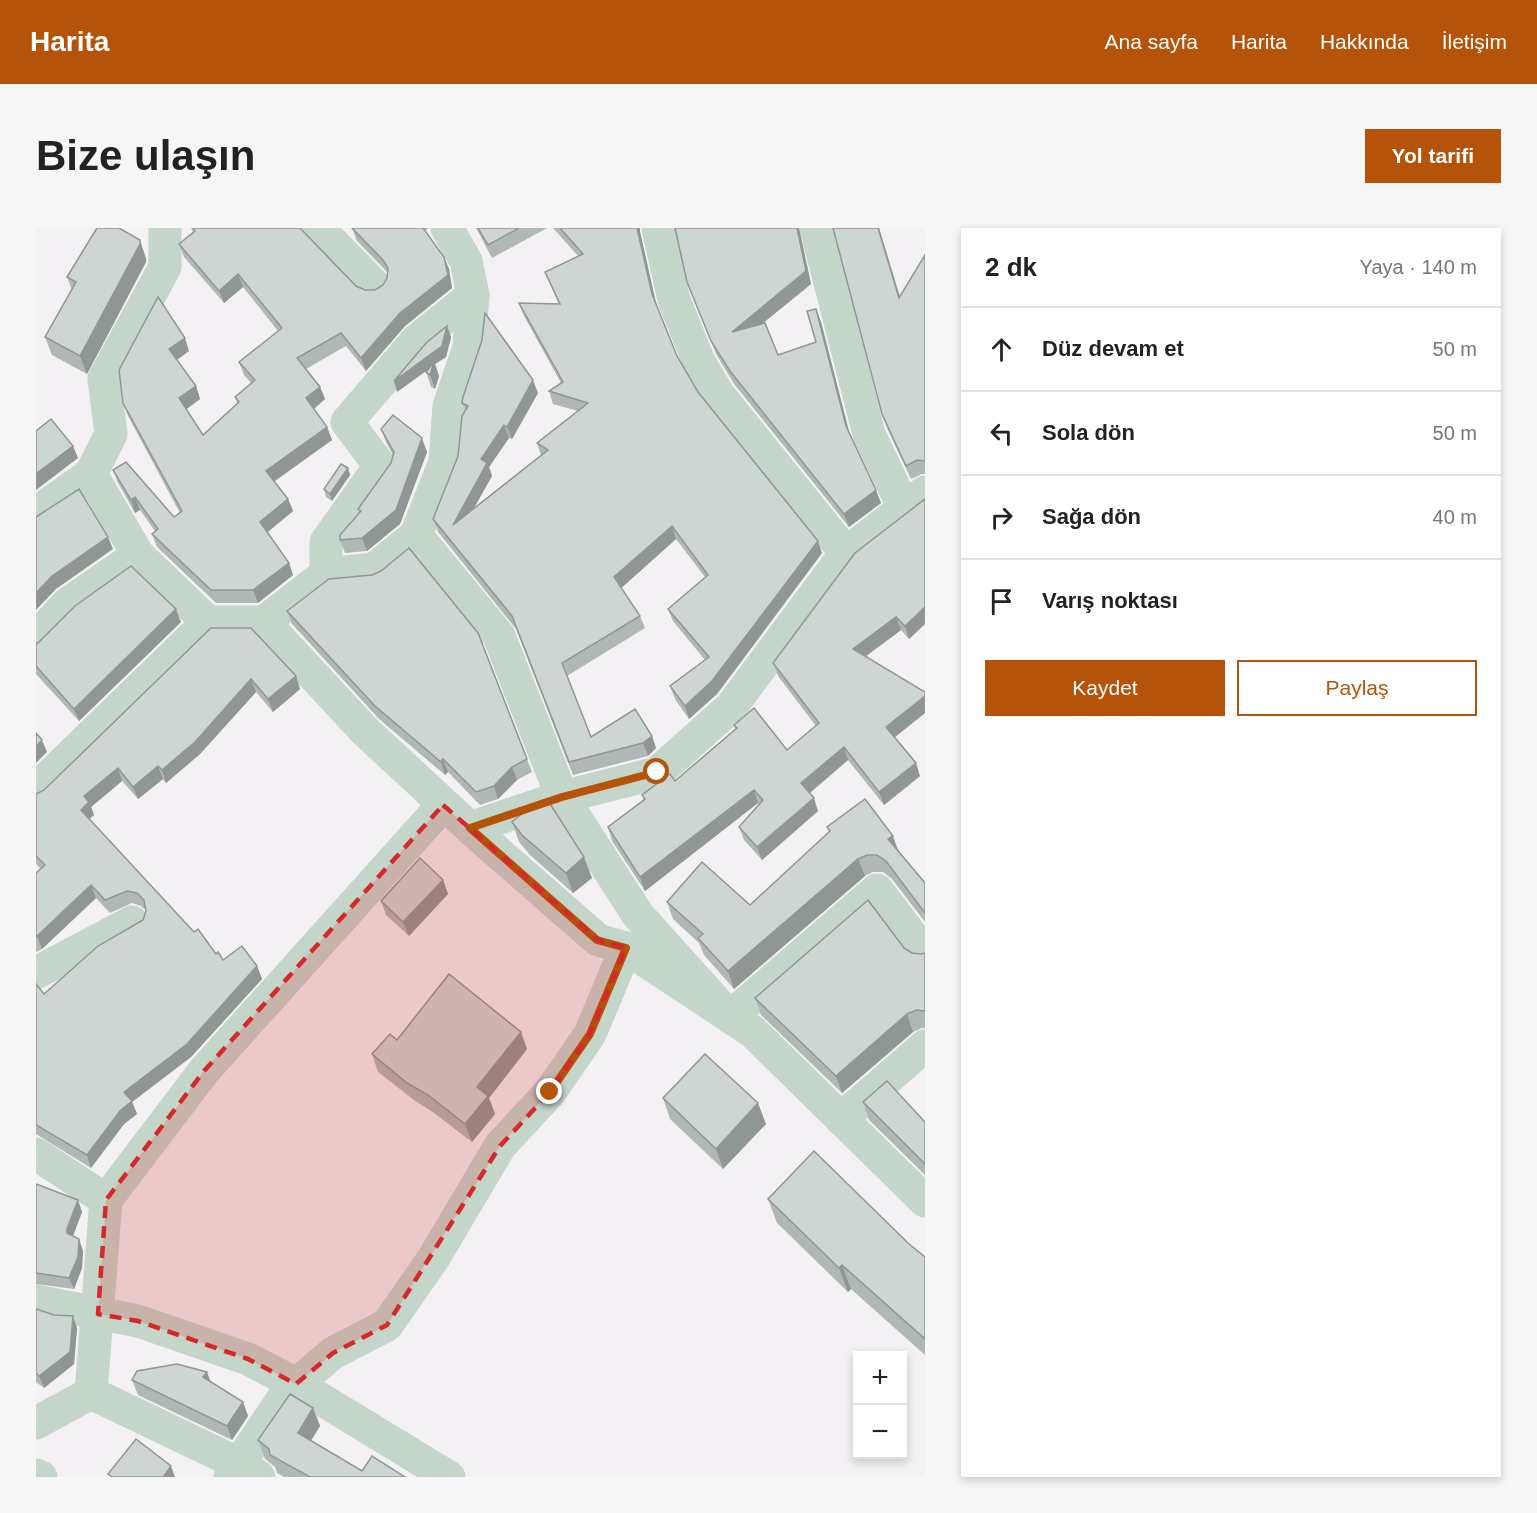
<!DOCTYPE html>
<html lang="tr">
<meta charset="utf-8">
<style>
:root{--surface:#fff;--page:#f6f6f6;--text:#222;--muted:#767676;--line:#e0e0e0;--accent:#b45309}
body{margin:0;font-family:Arial,sans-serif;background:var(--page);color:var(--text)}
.controls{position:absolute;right:18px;bottom:18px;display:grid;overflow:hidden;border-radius:0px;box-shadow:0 3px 9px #0003}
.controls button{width:54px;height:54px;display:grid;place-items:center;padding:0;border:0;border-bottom:2px solid var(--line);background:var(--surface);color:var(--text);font:30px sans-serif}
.stop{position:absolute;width:18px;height:18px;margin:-14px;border:4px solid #b45309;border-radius:50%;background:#fff}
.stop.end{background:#b45309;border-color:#fff;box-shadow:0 2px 6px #0008}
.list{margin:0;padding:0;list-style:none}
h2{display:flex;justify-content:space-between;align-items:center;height:78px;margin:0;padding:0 24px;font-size:26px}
h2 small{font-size:20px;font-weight:400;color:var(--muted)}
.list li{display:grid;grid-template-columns:39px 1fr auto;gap:18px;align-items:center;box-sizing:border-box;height:84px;padding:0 24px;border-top:2px solid var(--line)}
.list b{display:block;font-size:22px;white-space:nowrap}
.list em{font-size:20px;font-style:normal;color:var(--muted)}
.actions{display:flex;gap:12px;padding:18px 24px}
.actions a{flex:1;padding:14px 0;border:2px solid var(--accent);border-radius:0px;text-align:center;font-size:21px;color:var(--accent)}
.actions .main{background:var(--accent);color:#fff}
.icon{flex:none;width:33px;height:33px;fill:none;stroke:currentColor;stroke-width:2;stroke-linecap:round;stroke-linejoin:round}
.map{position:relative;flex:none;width:889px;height:1249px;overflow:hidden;border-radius:0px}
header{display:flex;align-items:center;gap:36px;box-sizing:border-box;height:84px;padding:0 30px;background:var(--accent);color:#fff}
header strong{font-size:28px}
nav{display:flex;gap:33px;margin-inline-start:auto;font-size:21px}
.intro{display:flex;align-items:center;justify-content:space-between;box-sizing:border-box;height:144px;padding:0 36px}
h1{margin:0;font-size:42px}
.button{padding:15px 27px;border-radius:0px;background:var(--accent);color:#fff;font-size:21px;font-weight:700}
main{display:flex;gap:36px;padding:0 36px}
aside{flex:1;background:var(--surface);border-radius:0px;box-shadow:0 3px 9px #0003}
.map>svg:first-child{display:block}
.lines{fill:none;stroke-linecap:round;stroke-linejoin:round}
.minor{stroke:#c4d6ca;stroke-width:33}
.wall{fill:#b0b8b5}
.shaded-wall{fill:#909694}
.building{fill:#cdd6d3;stroke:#909694;stroke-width:1.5}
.route{stroke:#b45309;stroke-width:8}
.marked{fill:#d62828;fill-opacity:0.2;stroke:#d62828;stroke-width:4.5;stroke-dasharray:12 8;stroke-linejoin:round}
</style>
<header>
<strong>Harita</strong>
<nav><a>Ana sayfa</a><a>Harita</a><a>Hakkında</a><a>İletişim</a></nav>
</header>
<div class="intro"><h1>Bize ulaşın</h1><a class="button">Yol tarifi</a></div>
<main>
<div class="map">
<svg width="889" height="1249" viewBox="0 0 889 1249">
<rect width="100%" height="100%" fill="#f3f1f4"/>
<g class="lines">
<g class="minor">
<polyline points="129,0 129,39 68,151 75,206 55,246 102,327 172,394"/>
<polyline points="282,0 338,57"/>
<polyline points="622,0 638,72 663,134 683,167 810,325"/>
<polyline points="780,0 833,206 868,280"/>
<polyline points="0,285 55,246"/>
<polyline points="380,307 463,408 526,569 602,687 694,789 841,662 889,725"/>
<polyline points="290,346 290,314 344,238 311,194 381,112 437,67"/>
<polyline points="228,394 290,346 338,341 380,307 409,234 413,178 433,119 437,67 430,33 411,0"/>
<polyline points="0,410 31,376 102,327"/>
<polyline points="0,561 172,394 228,394 330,504 434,600 562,712 590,720 717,804 889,973"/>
<polyline points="434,600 526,569 621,545 695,479 810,325 889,264"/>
<polyline points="0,745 96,694"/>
<polyline points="805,891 889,818"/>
<polyline points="0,926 70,972"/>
<polyline points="0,1073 102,1093 212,1131 260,1156 413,1249"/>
<polyline points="55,1165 201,1235 223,1249"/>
<polyline points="0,1195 55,1165 70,972 168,843 407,577"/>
<polyline points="0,1247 5,1249"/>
<polyline points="194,1249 252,1163 297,1125 351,1097 397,1031 464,918 514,864 554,806 590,720"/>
</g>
</g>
<g class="wall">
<polygon points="155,0 264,0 320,58 329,62 339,62 347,57 351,50 351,44 321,13 316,0 393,0 389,3 408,29 413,41 416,60 369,98 330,143 310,118 270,141 284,159 289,171 278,181 291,199 296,212 238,254 252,271 257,283 232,304 253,335 257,347 222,375 180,375 121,319 116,306 119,303 104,282 99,285 82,255 77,242 138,289 144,285 92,188 87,175 83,142 153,123 141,132 160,158 164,171 150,181 167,207 201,175 199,169 215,155 208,147 203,134 242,103 207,59 188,75 148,29 143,16 157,4"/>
<polygon points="440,0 511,0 456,30"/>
<polygon points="517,0 604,0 604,4 620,76 641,128 662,164 786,325 681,466 653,491 639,471 634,458 669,432 637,393 632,381 669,349 640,311 585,360 604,388 609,400 531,448 555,509 616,508 620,520 612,528 537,547 480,401 402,304 397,291 422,228 429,182 426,175 502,165 476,211 473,210 453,239 456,248 438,280 505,227 501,215 542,183 517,176 513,163 525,155 488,88 483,75 523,76 509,44 542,28"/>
<polygon points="639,0 763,0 775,56 726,96 742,127 780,114 780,81 785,94 813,205 845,275 813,299 698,156 680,126 651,54"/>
<polygon points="797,0 843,0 864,69 889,27 889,246 886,246 875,251 851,200 846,186"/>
<polygon points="104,12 110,31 110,34 51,146 16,127 9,109 36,62 31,49"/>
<polygon points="415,109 410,129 399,136 403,148 399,161 395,159 390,144 391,142 361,164"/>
<polygon points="345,201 391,224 364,296 331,323 309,325 304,312 324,285 322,281 355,235 357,227 350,214"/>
<polygon points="312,240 314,247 296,273 290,269 288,261"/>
<polygon points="889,271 889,396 873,411 865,402 830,428 889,464 889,485 859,509 884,548 848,577 812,532 774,565 782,583 726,632 708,612 703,599 723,576 722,575 609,663 576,613 572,599 608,572 606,567 639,553 699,501 698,497 751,522 780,498 742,448 737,435"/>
<polygon points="251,383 491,531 496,544 481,552 462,571 444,577 412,544 409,547 343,491 256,396"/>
<polygon points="145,394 43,493 0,446 0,415"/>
<polygon points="175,400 260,448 264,461 237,484 220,464 164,526 130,555 127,551 102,571 86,553 55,579 58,587 53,591 158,704 180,726 187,732 221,738 226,751 155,829 96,874 101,886 88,896 55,940 0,906 0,756 8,766 107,692 110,682 105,678 96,675 74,685 60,670 6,721 0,724 0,645 5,641 0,636 0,566 8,562"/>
<polygon points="476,594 556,650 537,665 494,627 483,614"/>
<polygon points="791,599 862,623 889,655 889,694 856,651 847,644 837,644 829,648 698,761 668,727 663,715 637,691 631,674 714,677 793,604"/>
<polygon points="407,652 412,666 373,708 350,687 345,673"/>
<polygon points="868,720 876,725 885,726 889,725 889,800 886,800 877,804 806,865 725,787 719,770"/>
<polygon points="361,812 491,821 453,870 459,886 436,914 398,885 378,872 342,844 336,826"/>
<polygon points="627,870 730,896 687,941 634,891"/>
<polygon points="827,874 889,894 889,947 833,892"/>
<polygon points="0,956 42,972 46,984 37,1008 47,1023 46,1040 38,1061 0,1056"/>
<polygon points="732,971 872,1015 889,1029 889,1127 815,1061 812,1064 741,995"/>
<polygon points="0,1081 41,1100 38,1136 8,1160 0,1154"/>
<polygon points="171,1144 174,1153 207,1174 212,1188 196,1212 102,1167 96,1152"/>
<polygon points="277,1180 284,1198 275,1213 326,1243 369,1249 248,1249 241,1245 239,1239 229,1231 222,1212"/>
</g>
<g class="shaded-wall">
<polygon points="601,0 604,0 604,4 621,79 616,66"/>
<polygon points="761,0 763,0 775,56 700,117 696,104"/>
<polygon points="842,0 843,0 868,83 863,70"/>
<polygon points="104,12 110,31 110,34 51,146 44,128"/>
<polygon points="408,29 413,41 416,60 369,98 330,143 325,130"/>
<polygon points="202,46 207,59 188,75 183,63"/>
<polygon points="780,81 785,94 815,211 810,198"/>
<polygon points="411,98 415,109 410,129 399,136 403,148 399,161 394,147 397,138 361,164 358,153"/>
<polygon points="149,110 153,123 138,134 133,121"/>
<polygon points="497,152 502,165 476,211 471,199"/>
<polygon points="160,158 164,171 148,183 143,170"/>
<polygon points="284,159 289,171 275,183 270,170"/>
<polygon points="468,197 473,210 453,239 456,248 421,310 417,297 445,231"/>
<polygon points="291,199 296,212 234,256 230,243"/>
<polygon points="386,210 391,224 364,296 331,323 326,310"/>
<polygon points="37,218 42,230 0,262 0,246"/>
<polygon points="312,240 314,247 296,273 294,266"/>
<polygon points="840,262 845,275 813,299 808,286"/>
<polygon points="99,269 104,282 99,285 95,272"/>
<polygon points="252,271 257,283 229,306 224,294"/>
<polygon points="636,298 640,311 583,362 578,349"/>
<polygon points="72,309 77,321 20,361 0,382 0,365 16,348"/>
<polygon points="782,313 786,325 681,466 653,491 649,478"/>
<polygon points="253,335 257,347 222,375 217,362"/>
<polygon points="889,379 889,396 873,411 869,398"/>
<polygon points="140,381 145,394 43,493 38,481"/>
<polygon points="860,389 865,402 822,434 817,421"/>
<polygon points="260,448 264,461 237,484 232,471"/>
<polygon points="215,451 220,464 164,526 130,555 126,542"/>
<polygon points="889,468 889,485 855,512 850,499"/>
<polygon points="616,508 620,520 612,528 607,515"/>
<polygon points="6,512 11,524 0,535 0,518"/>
<polygon points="808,519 812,532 770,568 765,555"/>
<polygon points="407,531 412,544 409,547 405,534"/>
<polygon points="880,535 884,548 848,577 843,564"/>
<polygon points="122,538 127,551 102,571 97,559"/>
<polygon points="476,539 481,552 462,571 458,558"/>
<polygon points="82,540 86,553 55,579 58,587 49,595 45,582 48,568"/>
<polygon points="718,562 722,575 609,663 604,649"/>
<polygon points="778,570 782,583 726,632 721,619"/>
<polygon points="857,608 863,625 852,611"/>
<polygon points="548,629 556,650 537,665 530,645"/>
<polygon points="822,631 829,648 698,761 692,743"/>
<polygon points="407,652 412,666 373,708 367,694"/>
<polygon points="55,657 60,670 6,721 1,708"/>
<polygon points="221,738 226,751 155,829 96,874 101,886 88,896 55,940 51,927 88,864"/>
<polygon points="871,786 877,804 806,865 800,848"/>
<polygon points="485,804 491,821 453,870 459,886 436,914 429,896 441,859"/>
<polygon points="722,875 730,896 687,941 680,921"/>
<polygon points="42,972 46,984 35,1013 31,1005 31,1001"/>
<polygon points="43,1011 47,1023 46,1040 38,1061 33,1050"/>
<polygon points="806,1037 815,1061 812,1064 803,1040"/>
<polygon points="37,1088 41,1100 38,1136 8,1160 3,1148"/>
<polygon points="171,1144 176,1158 167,1149"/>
<polygon points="207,1174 212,1188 196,1212 191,1198"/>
<polygon points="277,1180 284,1198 268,1223 262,1205"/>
<polygon points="135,1238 139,1249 128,1249 128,1248"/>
</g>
<g class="building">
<polygon points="61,0 83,0 104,12 104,16 44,128 9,109 40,54 31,49"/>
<polygon points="157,0 264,0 320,58 329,62 339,62 347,57 351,50 352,40 347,32 316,0 387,0 408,29 412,47 364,85 325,130 305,105 261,130 284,159 270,170 291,199 230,243 252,271 224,294 253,335 217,362 175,362 116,306 122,301 99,269 95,272 77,242 90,234 138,289 146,283 87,175 83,142 122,69 149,110 133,121 160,158 143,170 167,207 203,174 199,169 219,152 203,134 246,100 202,46 183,63 143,16 159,3"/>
<polygon points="442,0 483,0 452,17"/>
<polygon points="524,0 601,0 616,66 641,128 662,164 782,313 676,453 649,478 634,458 673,429 632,381 672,347 636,298 578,349 604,388 526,435 555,509 599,481 616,508 607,515 533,534 476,388 397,291 422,228 426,188 432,178 426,175 427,169 446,112 449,85 497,152 471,199 468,197 445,231 451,235 417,297 512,222 501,215 552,175 513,163 527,154 483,75 524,76 509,44 547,26"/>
<polygon points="639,0 761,0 770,43 696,104 729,95 742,127 780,114 771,83 780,81 810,198 840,262 808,286 694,143 675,113 651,54"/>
<polygon points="797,0 842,0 863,70 889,27 889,233 881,232 870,238 846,186"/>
<polygon points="411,98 406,118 358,153 390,115"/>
<polygon points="398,134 394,147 390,144"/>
<polygon points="357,187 386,210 360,282 326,310 304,312 304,307 325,283 322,281 355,235 358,224 345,201"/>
<polygon points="15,191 37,218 0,246 0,203"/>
<polygon points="305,236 312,240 294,266 288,261"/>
<polygon points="43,261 72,309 16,348 0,365 0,289"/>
<polygon points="889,271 889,379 869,398 860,389 817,421 889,464 889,468 850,499 880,535 843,564 808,519 765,555 778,570 721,619 703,599 727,572 718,562 604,649 572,599 609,571 606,567 634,546 639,553 701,500 698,497 718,480 751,522 783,495 737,435 819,325"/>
<polygon points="373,320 442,405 491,531 476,539 458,558 440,564 407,531 405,534 339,478 251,383 293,351 336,347 345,343"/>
<polygon points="95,338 140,381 38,481 0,438 0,415 2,415 39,378"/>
<polygon points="175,400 215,400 260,448 232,471 215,451 159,514 126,542 122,538 97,559 82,540 48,568 53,574 45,582 158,704 162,701 180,726 182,724 187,732 206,718 221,738 151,816 88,864 96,873 84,883 51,927 0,897 0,756 8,766 62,718 107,692 110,683 108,672 101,665 91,663 69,672 55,657 0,709 0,645 9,637 0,628 0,566 8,562"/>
<polygon points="0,505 6,512 0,518"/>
<polygon points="511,571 548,629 530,645 486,607 476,594 499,575"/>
<polygon points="829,571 857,608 852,611 889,655 889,685 850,633 841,627 831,627 822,631 692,743 662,710 667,706 631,674 666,634 714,677 794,603 791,599"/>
<polygon points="384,630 407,652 367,694 345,673"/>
<polygon points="832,672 868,720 876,725 885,726 889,725 889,783 880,782 871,786 800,848 719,770"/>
<polygon points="413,746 485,804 441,859 452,868 429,896 392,867 371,855 336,826 354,806 361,812"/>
<polygon points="669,826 722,875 680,921 627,870"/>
<polygon points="851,853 889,894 889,936 827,874"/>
<polygon points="778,923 872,1015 889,1029 889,1111 806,1037 803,1040 732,971"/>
<polygon points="0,956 42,972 31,1001 31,1005 43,1011 42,1029 33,1050 0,1045"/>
<polygon points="0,1081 18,1087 37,1088 34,1124 3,1148 0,1145"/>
<polygon points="141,1136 171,1144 167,1149 207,1174 191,1198 96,1152 101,1143"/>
<polygon points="254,1166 277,1180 262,1205 326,1243 336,1228 369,1249 274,1249 234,1227 233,1221 222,1212"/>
<polygon points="100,1211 135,1238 128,1248 129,1249 76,1249 72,1246"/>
</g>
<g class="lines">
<polyline class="route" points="514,864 554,806 590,720 561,712 434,600 526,569 621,544"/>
</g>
<path class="marked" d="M 407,577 L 562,712 L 590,720 L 554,806 L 514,864 L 464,918 L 351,1097 L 297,1125 L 260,1156 L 212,1131 L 102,1093 L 62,1086 L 70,972 L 168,843 Z"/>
</svg>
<div class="controls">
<button>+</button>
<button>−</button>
</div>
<div class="stop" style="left:621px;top:544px"></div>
<div class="stop end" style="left:514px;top:864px"></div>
</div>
<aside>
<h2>2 dk<small>Yaya · 140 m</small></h2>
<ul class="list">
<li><svg class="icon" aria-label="ahead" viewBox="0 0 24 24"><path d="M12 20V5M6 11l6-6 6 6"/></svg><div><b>Düz devam et</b></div><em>50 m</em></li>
<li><svg class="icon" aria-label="left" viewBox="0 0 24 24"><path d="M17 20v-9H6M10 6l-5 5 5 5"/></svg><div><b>Sola dön</b></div><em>50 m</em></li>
<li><svg class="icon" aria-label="right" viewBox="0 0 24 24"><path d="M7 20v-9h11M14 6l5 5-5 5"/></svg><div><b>Sağa dön</b></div><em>40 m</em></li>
<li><svg class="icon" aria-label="arrive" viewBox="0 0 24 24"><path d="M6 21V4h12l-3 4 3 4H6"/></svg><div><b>Varış noktası</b></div></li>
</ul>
<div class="actions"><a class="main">Kaydet</a><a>Paylaş</a></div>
</aside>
</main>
